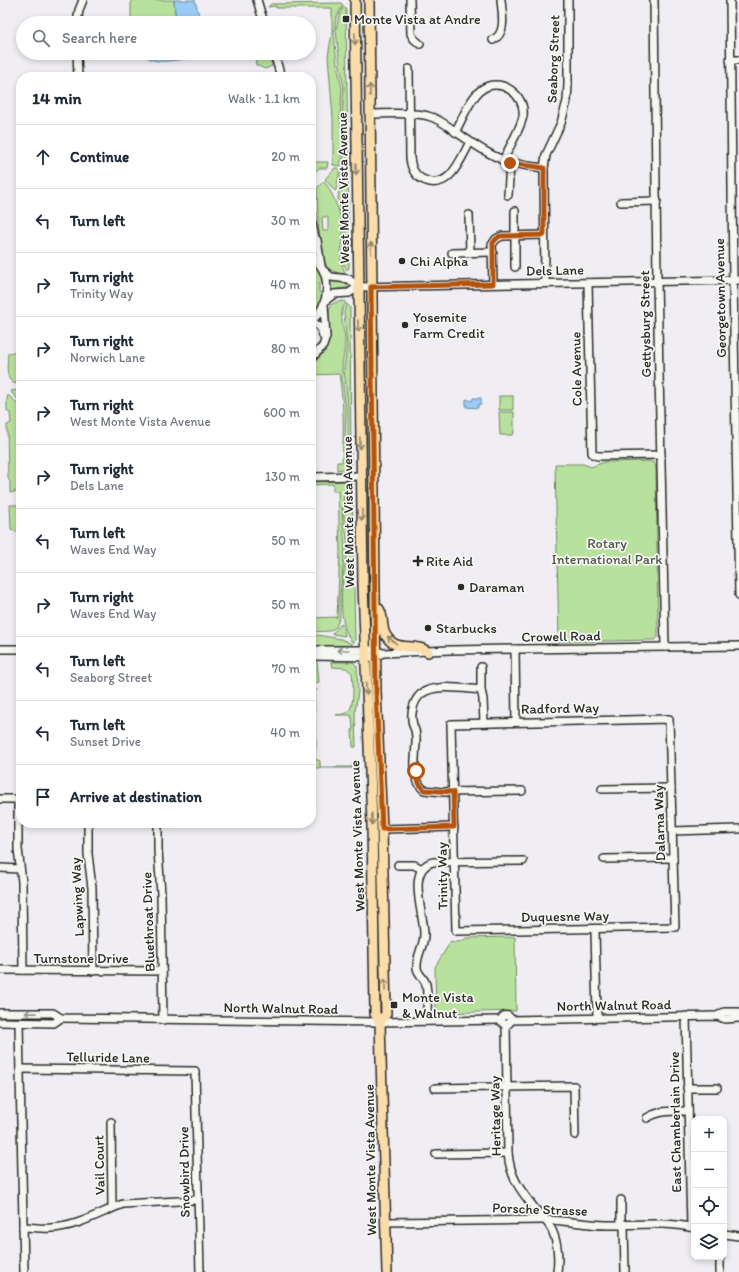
<!DOCTYPE html>
<meta charset="utf-8">
<style>
:root{--surface:#fff;--page:#f2f2f3;--text:#1f2937;--muted:#747a83;--line:#e0e1e3}
body{margin:0;font-family:Itim,sans-serif;background:var(--page);color:var(--text)}
.controls{position:absolute;right:12px;bottom:12px;display:grid;overflow:hidden;border-radius:8px;box-shadow:0 2px 6px #0003}
.controls button{width:36px;height:36px;display:grid;place-items:center;padding:0;border:0;border-bottom:1px solid var(--line);background:var(--surface);color:var(--text);font:20px sans-serif}
.stop{position:absolute;width:12px;height:12px;margin:-9px;border:3px solid #b45309;border-radius:50%;background:#fff}
.stop.end{background:#b45309;border-color:#fff;box-shadow:0 1px 4px #0008}
.list{margin:0;padding:0;list-style:none}
h2{display:flex;justify-content:space-between;align-items:center;height:52px;margin:0;padding:0 16px;font-size:17px}
h2 small{font-size:13px;font-weight:400;color:var(--muted)}
.list li{display:grid;grid-template-columns:26px 1fr auto;gap:12px;align-items:center;box-sizing:border-box;height:64px;padding:0 16px;border-top:1px solid var(--line)}
.list b{display:block;font-size:15px;white-space:nowrap}
.list p{margin:0;font-size:13px;white-space:nowrap;color:var(--muted)}
.list em{font-size:13px;font-style:normal;color:var(--muted)}
.icon{flex:none;width:22px;height:22px;fill:none;stroke:currentColor;stroke-width:2;stroke-linecap:round;stroke-linejoin:round}
.map{position:relative;flex:none;width:739px;height:1272px;overflow:hidden}
.search{position:absolute;background:var(--surface);box-shadow:0 2px 6px #0003;left:16px;top:16px;width:300px;height:44px;display:flex;align-items:center;gap:10px;box-sizing:border-box;padding:0 14px;border-radius:22px;color:var(--muted);font-size:15px}
.panel{position:absolute;background:var(--surface);box-shadow:0 2px 6px #0003;left:16px;top:72px;width:300px;height:756px;border-radius:16px}
.map>svg:first-child{display:block}
.green{fill:#b8e19d;stroke:#728664;fill-rule:evenodd}
.water{fill:#98cbf5;stroke:#6c8ba4}
.lines{fill:none;stroke-linecap:round;stroke-linejoin:round}
.shore{stroke:#576b7c;stroke-width:1}
.minor-casing{stroke:#2b2b2b;stroke-width:10}
.major-casing{stroke:#2b2b2b;stroke-width:12}
.minor{stroke:#f6f6f2;stroke-width:7}
.major{stroke:#faddab;stroke-width:9}
.oneway{stroke:#92846b}
.oneway2{stroke:#90908e}
.route{stroke:#b45309;stroke-width:5}
.poi-dot{fill:#2b2b2b;stroke:#f6f6f2;stroke-width:1.5}
.labels{text-anchor:middle;stroke-width:3.5;stroke-linejoin:round;paint-order:stroke}
.poi-label{font-size:14px;fill:#2b2b2b;stroke:#f6f6f2;text-anchor:start}
.street-label{font-size:14px;fill:#2b2b2b;stroke:#f6f6f2}
.park-label{font-size:14px;fill:#4e5848;stroke:#f6f6f2}
</style>
<div class="map">
<svg width="739" height="1272" viewBox="0 0 739 1272">
<rect width="100%" height="100%" fill="#f0eef3"/>
<filter id="ink" filterUnits="userSpaceOnUse"><feTurbulence type="fractalNoise" baseFrequency=".025" numOctaves="2"/><feDisplacementMap in="SourceGraphic" scale="8" xChannelSelector="R" yChannelSelector="G"/><feConvolveMatrix kernelMatrix="1 2 1 2 8 2 1 2 1" color-interpolation-filters="sRGB"/></filter>
<g filter="url(#ink)">
<g class="green">
<polygon points="131,0 174,0 176,23 132,23 131,21"/>
<polygon points="338,3 341,3 343,5 336,18 334,33 337,64 342,88 340,118 343,143 340,166 333,165 333,119 328,56 332,33 332,8 276,8 276,6 268,7 271,4"/>
<polygon points="344,6 346,9 349,247 346,249 346,252 349,253 349,268 347,270 343,263 345,230 338,199 345,142 342,117 344,87 340,66 336,30 339,16"/>
<polygon points="255,53 269,53 272,66 265,69 256,65"/>
<polygon points="311,162 328,162 327,168 319,168 314,173 311,173"/>
<polygon points="335,168 338,168 340,170 336,190 335,191 325,179"/>
<path d="M 324,181 C 334,195 343,217 343,236 C 342,248 338,260 345,272 L 343,274 C 328,271 322,265 323,249 L 321,248 L 318,223 L 317,188 ZM 322,217 L 328,217 L 328,231 L 323,231 Z"/>
<path d="M 311,259 C 317,265 321,273 323,281 L 319,283 L 319,292 L 323,294 L 319,306 L 311,316 Z"/>
<polygon points="329,281 347,283 348,288 330,290"/>
<path d="M 344,301 L 346,303 C 337,313 345,329 345,342 C 345,351 342,360 342,369 C 342,383 345,396 346,409 C 346,429 343,449 348,468 L 337,470 L 337,462 L 342,462 C 344,431 344,405 339,374 L 311,375 L 311,364 L 325,348 L 329,336 L 329,311 L 331,305 L 336,302 Z"/>
<polygon points="347,304 350,307 351,467 349,467 347,452 348,439 348,407 344,369 347,345 344,312"/>
<path d="M 21,352 L 21,378 L 19,378 L 19,384 C 3,384 8,363 8,353 Z"/>
<polygon points="21,390 21,403 10,391"/>
<polygon points="8,395 21,407 21,492 16,492 14,491 14,492 10,493 10,482 8,478 7,425 11,423 10,413 7,411 7,399"/>
<rect x="499" y="396" width="14" height="14"/>
<polygon points="499,412 514,412 514,433 512,435 500,435"/>
<polygon points="650,461 654,463 656,468 658,637 655,640 651,640 559,642 555,464 583,464 591,467 604,462"/>
<polygon points="347,481 348,484 344,495 342,511 345,549 340,594 340,617 336,627 330,631 311,632 311,618 337,617 340,552 338,491 333,491 333,484 311,485 311,482"/>
<path d="M 350,485 L 352,487 L 355,641 L 353,643 C 338,627 341,591 344,571 C 345,564 347,557 347,549 C 348,526 337,510 350,485 Z"/>
<polygon points="21,497 21,534 11,529 10,505 21,505"/>
<polygon points="341,624 342,624 345,636 332,634"/>
<polygon points="311,634 341,639 352,644 349,646 311,646"/>
<polygon points="311,661 317,662 319,682 316,682 316,684 314,685 314,690 317,690 314,691 316,744 315,759 320,761 320,767 352,767 354,761 356,762 356,768 314,768 312,666 311,666"/>
<path d="M 331,662 L 353,662 L 357,666 L 358,692 L 355,712 L 356,747 L 353,747 L 352,729 L 353,729 L 352,717 L 351,717 L 351,715 L 336,715 C 339,714 344,715 348,712 C 355,706 353,682 352,673 L 346,668 L 332,667 Z"/>
<path d="M 515,937 L 516,1011 L 436,1013 L 435,967 L 451,941 C 457,943 461,942 466,938 Z"/>
</g>
<g class="water">
<polygon points="174,0 195,0 201,23 176,23"/>
<path d="M 144,53 L 201,53 L 197,56 L 193,58 C 179,59 150,67 144,53 Z"/>
<polygon points="473,398 481,398 481,404 478,405 478,408 466,407 466,399 472,401"/>
</g>
<g class="lines">
<polyline class="shore" points="148,53 151,56 156,57 194,53"/>
<defs>
<g id="minor">
<polyline points="257,0 264,23"/>
<polyline points="410,0 411,34 414,39 420,44"/>
<polyline points="654,0 657,281 665,647"/>
<polyline points="730,0 733,280 739,595"/>
<polyline points="77,23 79,10 83,0"/>
<path d="M 493,40 C 507,33 502,13 501,0"/>
<polyline points="77,53 78,77"/>
<polyline points="274,53 281,77"/>
<polyline points="730,60 739,60"/>
<path d="M 409,69 L 410,158 C 411,167 414,175 422,179 C 449,193 460,160 470,142"/>
<path d="M 370,114 C 385,114 414,112 428,116 C 441,119 451,129 462,136 C 493,158 506,164 544,168"/>
<path d="M 455,132 C 462,120 470,98 481,90 C 499,76 526,94 523,116 C 521,128 508,149 503,161"/>
<polyline points="508,195 510,163"/>
<polyline points="621,202 657,201"/>
<polyline points="515,211 515,267"/>
<polyline points="469,215 470,253"/>
<polyline points="311,219 315,238 317,240 321,266"/>
<polyline points="452,253 493,252"/>
<path d="M 311,257 C 333,271 331,306 311,321"/>
<polyline points="324,271 331,277 349,279 358,287"/>
<polyline points="545,283 544,168 546,155 561,123 567,101 568,84 568,0"/>
<polyline points="588,283 592,453 594,455 598,456 661,455"/>
<polyline points="493,284 492,245 496,239 502,236 544,235"/>
<polyline points="358,287 739,280"/>
<polyline points="325,301 334,294 349,293 358,287"/>
<path d="M 311,323 C 319,324 322,328 323,336"/>
<polyline points="311,359 323,346 326,337 324,304"/>
<polyline points="311,477 361,476"/>
<polyline points="0,649 21,649"/>
<polyline points="515,649 516,722"/>
<polyline points="311,650 375,650 380,652"/>
<polyline points="311,656 375,657 383,653 450,650 739,646"/>
<polyline points="481,667 481,690"/>
<polygon points="669,719 675,927 456,931 451,724"/>
<path d="M 484,723 L 483,699 L 481,690 C 465,689 435,683 421,694 C 413,701 410,715 413,725 C 415,729 416,732 416,737 C 417,753 409,777 424,790 L 442,792 L 522,791"/>
<polyline points="602,789 671,788"/>
<polyline points="0,799 21,799"/>
<polyline points="18,799 18,849 22,882 23,970"/>
<polyline points="88,823 88,854 92,888 93,971"/>
<polyline points="158,823 158,850 161,894 163,1020"/>
<polyline points="382,829 454,827"/>
<polyline points="672,831 739,829"/>
<polyline points="604,859 673,858"/>
<polyline points="398,865 414,865 422,869"/>
<polyline points="0,868 20,869"/>
<polyline points="595,929 597,1018"/>
<polyline points="0,970 162,971"/>
<polyline points="0,1013 53,1013 61,1018 380,1022 502,1020"/>
<circle cx="506" cy="1020" r="4.5"/>
<polyline points="686,1016 691,1227"/>
<polyline points="717,1016 724,1012 739,1012"/>
<polyline points="511,1020 717,1016 725,1019 739,1018"/>
<path d="M 427,1021 C 427,1009 428,996 426,984 C 424,978 418,974 417,968 C 416,956 424,946 424,935 C 425,916 405,869 433,862 L 523,861"/>
<polyline points="0,1022 54,1023 61,1018"/>
<polyline points="19,1023 24,1272"/>
<path d="M 506,1025 L 508,1153 C 510,1178 521,1191 536,1210 C 542,1216 548,1222 552,1230 C 558,1243 559,1257 557,1272"/>
<polyline points="20,1069 195,1071 200,1272"/>
<polyline points="435,1088 574,1086 575,1135"/>
<polyline points="687,1088 717,1088"/>
<path d="M 647,1118 C 660,1110 673,1111 688,1111"/>
<polyline points="111,1122 112,1207"/>
<polyline points="436,1154 508,1153"/>
<polyline points="621,1200 621,1225"/>
<path d="M 386,1222 L 545,1220 C 566,1220 586,1225 607,1225 C 636,1225 665,1221 694,1228"/>
<polyline points="624,1224 625,1272"/>
<path d="M 23,1227 C 32,1227 42,1229 51,1228 C 77,1227 99,1213 123,1204 L 197,1200"/>
<polyline points="724,1234 739,1236"/>
<polyline points="720,1257 720,1272"/>
</g>
<g id="major">
<polyline points="355,0 363,585 372,824 375,1011 375,1014 380,1022"/>
<polyline points="369,0 376,691 382,829 386,1014 380,1022 387,1272"/>
<path d="M 379,609 C 384,616 381,626 385,634 C 394,650 405,645 419,648 C 422,648 425,650 428,652"/>
</g>
</defs>
<use href="#minor" class="minor-casing"/>
<use href="#major" class="major-casing"/>
<use href="#minor" class="minor"/>
<use href="#major" class="major"/>
</g>
<defs><path id="oneway-shaft" d="M-6 0H5M1.5-3L5.5 0L1.5 3" fill="none" stroke-width="1.6" stroke-linecap="round" stroke-linejoin="round"/></defs>
<g class="oneway">
<use href="#oneway-shaft" transform="translate(355 39) rotate(89)"/>
<use href="#oneway-shaft" transform="translate(370 90) rotate(-90)"/>
<use href="#oneway-shaft" transform="translate(356 169) rotate(89)"/>
<use href="#oneway-shaft" transform="translate(371 248) rotate(-90)"/>
<use href="#oneway-shaft" transform="translate(358 326) rotate(89)"/>
<use href="#oneway-shaft" transform="translate(360 443) rotate(89)"/>
<use href="#oneway-shaft" transform="translate(362 515) rotate(89)"/>
<use href="#oneway-shaft" transform="translate(392 640) rotate(-140)"/>
<use href="#oneway-shaft" transform="translate(366 689) rotate(89)"/>
<use href="#oneway-shaft" transform="translate(372 819) rotate(88)"/>
<use href="#oneway-shaft" transform="translate(385 985) rotate(-91)"/>
</g>
<g class="oneway2">
<use href="#oneway-shaft" transform="translate(343 650) rotate(-180)"/>
<use href="#oneway-shaft" transform="translate(31 1013) rotate(-179)"/>
</g>
</g>
<g class="lines" filter="url(#ink)">
<polyline class="route" points="416,771 419,783 424,790 453,792 454,827 382,829 376,691 371,287 493,284 493,243 496,239 500,236 544,235 544,168 510,163"/>
</g>
<g class="poi-dot">
<rect x="342" y="15" width="8" height="8" rx="2"/>
<circle cx="402" cy="261" r="4"/>
<circle cx="405" cy="325" r="4"/>
<path d="M416 555h4v4h4v4h-4v4h-4v-4h-4v-4h4z"/>
<circle cx="461" cy="587" r="4"/>
<circle cx="428" cy="628" r="4"/>
<rect x="390" y="1001" width="8" height="8" rx="2"/>
</g>
<g class="labels">
<g class="poi-label">
<text x="354" y="24">Monte Vista at Andre</text>
<text x="410" y="266">Chi Alpha</text>
<text x="413" y="322">Yosemite<tspan x="413" dy="16">Farm Credit</tspan></text>
<text x="426" y="566">Rite Aid</text>
<text x="469" y="592">Daraman</text>
<text x="436" y="633">Starbucks</text>
<text x="402" y="1002">Monte Vista<tspan x="402" dy="16">&amp; Walnut</tspan></text>
</g>
<g class="street-label">
<text transform="translate(553 59) rotate(-88)" y="5">Seaborg Street</text>
<text transform="translate(343 188) rotate(-91)" y="5">West Monte Vista Avenue</text>
<text transform="translate(555 270) rotate(-1)" y="5">Dels Lane</text>
<text transform="translate(720 298) rotate(-91)" y="5">Georgetown Avenue</text>
<text transform="translate(645 324) rotate(-91)" y="5">Gettysburg Street</text>
<text transform="translate(576 369) rotate(-91)" y="5">Cole Avenue</text>
<text transform="translate(348 512) rotate(-91)" y="5">West Monte Vista Avenue</text>
<text transform="translate(561 636) rotate(-1)" y="5">Crowell Road</text>
<text transform="translate(560 708) rotate(-1)" y="5">Radford Way</text>
<text transform="translate(659 823) rotate(-92)" y="5">Dalarna Way</text>
<text transform="translate(357 836) rotate(-92)" y="5">West Monte Vista Avenue</text>
<text transform="translate(442 876) rotate(-91)" y="5">Trinity Way</text>
<text transform="translate(77 897) rotate(-93)" y="5">Lapwing Way</text>
<text transform="translate(565 916) rotate(-1)" y="5">Duquesne Way</text>
<text transform="translate(148 922) rotate(-92)" y="5">Bluethroat Drive</text>
<text x="81" y="963">Turnstone Drive</text>
<text transform="translate(614 1005) rotate(-1)" y="5">North Walnut Road</text>
<text transform="translate(281 1008) rotate(1)" y="5">North Walnut Road</text>
<text transform="translate(108 1057) rotate(1)" y="5">Telluride Lane</text>
<text transform="translate(495 1116) rotate(-91)" y="5">Heritage Way</text>
<text transform="translate(675 1122) rotate(-91)" y="5">East Chamberlain Drive</text>
<text transform="translate(370 1160) rotate(-91)" y="5">West Monte Vista Avenue</text>
<text transform="translate(99 1165) rotate(-91)" y="5">Vail Court</text>
<text transform="translate(184 1172) rotate(-91)" y="5">Snowbird Drive</text>
<text transform="translate(540 1209) rotate(2)" y="5">Porsche Strasse</text>
</g>
<g class="park-label">
<text x="607" y="548">Rotary<tspan x="607" dy="16">International Park</tspan></text>
</g>
</g>
</svg>
<div class="controls">
<button>+</button>
<button>−</button>
<button><svg class="icon" aria-label="locate" viewBox="0 0 24 24"><circle cx="12" cy="12" r="6"/><path d="M12 2v4M12 18v4M2 12h4M18 12h4"/></svg></button>
<button><svg class="icon" aria-label="layers" viewBox="0 0 24 24"><path d="M12 4l9 5-9 5-9-5zM3 14l9 5 9-5"/></svg></button>
</div>
<div class="stop" style="left:416px;top:771px"></div>
<div class="stop end" style="left:510px;top:163px"></div>
<div class="search"><svg class="icon" aria-label="search" viewBox="0 0 24 24"><circle cx="10" cy="10" r="6"/><path d="M15 15l6 6"/></svg>Search here</div>
<section class="panel">
<h2>14 min<small>Walk · 1.1 km</small></h2>
<ul class="list">
<li><svg class="icon" aria-label="ahead" viewBox="0 0 24 24"><path d="M12 20V5M6 11l6-6 6 6"/></svg><div><b>Continue</b></div><em>20 m</em></li>
<li><svg class="icon" aria-label="left" viewBox="0 0 24 24"><path d="M17 20v-9H6M10 6l-5 5 5 5"/></svg><div><b>Turn left</b></div><em>30 m</em></li>
<li><svg class="icon" aria-label="right" viewBox="0 0 24 24"><path d="M7 20v-9h11M14 6l5 5-5 5"/></svg><div><b>Turn right</b><p>Trinity Way</p></div><em>40 m</em></li>
<li><svg class="icon" aria-label="right" viewBox="0 0 24 24"><path d="M7 20v-9h11M14 6l5 5-5 5"/></svg><div><b>Turn right</b><p>Norwich Lane</p></div><em>80 m</em></li>
<li><svg class="icon" aria-label="right" viewBox="0 0 24 24"><path d="M7 20v-9h11M14 6l5 5-5 5"/></svg><div><b>Turn right</b><p>West Monte Vista Avenue</p></div><em>600 m</em></li>
<li><svg class="icon" aria-label="right" viewBox="0 0 24 24"><path d="M7 20v-9h11M14 6l5 5-5 5"/></svg><div><b>Turn right</b><p>Dels Lane</p></div><em>130 m</em></li>
<li><svg class="icon" aria-label="left" viewBox="0 0 24 24"><path d="M17 20v-9H6M10 6l-5 5 5 5"/></svg><div><b>Turn left</b><p>Waves End Way</p></div><em>50 m</em></li>
<li><svg class="icon" aria-label="right" viewBox="0 0 24 24"><path d="M7 20v-9h11M14 6l5 5-5 5"/></svg><div><b>Turn right</b><p>Waves End Way</p></div><em>50 m</em></li>
<li><svg class="icon" aria-label="left" viewBox="0 0 24 24"><path d="M17 20v-9H6M10 6l-5 5 5 5"/></svg><div><b>Turn left</b><p>Seaborg Street</p></div><em>70 m</em></li>
<li><svg class="icon" aria-label="left" viewBox="0 0 24 24"><path d="M17 20v-9H6M10 6l-5 5 5 5"/></svg><div><b>Turn left</b><p>Sunset Drive</p></div><em>40 m</em></li>
<li><svg class="icon" aria-label="arrive" viewBox="0 0 24 24"><path d="M6 21V4h12l-3 4 3 4H6"/></svg><div><b>Arrive at destination</b></div></li>
</ul>
</section>
</div>
